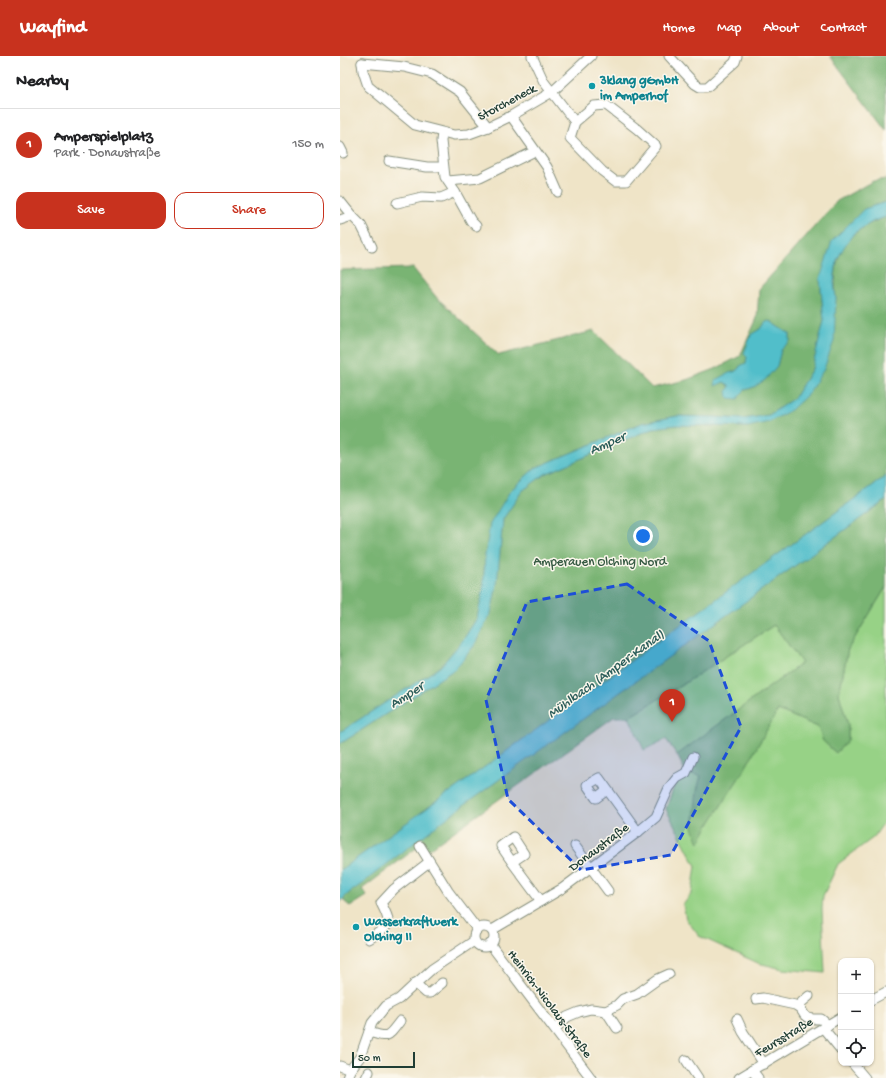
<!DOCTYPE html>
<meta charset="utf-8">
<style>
:root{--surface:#fff;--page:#f6f6f6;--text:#202124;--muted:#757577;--line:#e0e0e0;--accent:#c8321e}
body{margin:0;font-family:"Gochi Hand",sans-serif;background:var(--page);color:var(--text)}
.controls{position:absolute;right:12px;bottom:12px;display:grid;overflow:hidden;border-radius:8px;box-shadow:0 1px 3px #0004}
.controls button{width:36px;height:36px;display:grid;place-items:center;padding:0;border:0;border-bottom:1px solid var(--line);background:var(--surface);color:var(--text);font:20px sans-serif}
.scale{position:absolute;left:12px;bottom:10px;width:63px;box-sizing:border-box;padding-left:4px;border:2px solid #1f3d34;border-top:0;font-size:11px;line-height:14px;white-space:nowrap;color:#1f3d34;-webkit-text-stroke:3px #fbf7ec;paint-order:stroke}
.you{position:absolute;left:303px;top:480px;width:14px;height:14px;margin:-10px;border:3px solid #fff;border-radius:50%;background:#1a73e8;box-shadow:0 0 0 6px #1a73e833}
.badge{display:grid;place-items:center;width:26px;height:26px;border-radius:50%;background:var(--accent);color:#fff;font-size:13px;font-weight:700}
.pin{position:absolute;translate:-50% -33px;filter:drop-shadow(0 1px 2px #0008)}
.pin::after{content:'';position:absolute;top:21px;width:14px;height:12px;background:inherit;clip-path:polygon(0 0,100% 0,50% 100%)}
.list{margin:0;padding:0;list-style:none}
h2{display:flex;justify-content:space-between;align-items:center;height:52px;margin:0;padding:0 16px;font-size:17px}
h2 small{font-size:13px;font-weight:400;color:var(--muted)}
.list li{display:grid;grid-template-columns:26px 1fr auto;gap:12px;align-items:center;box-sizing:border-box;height:72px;padding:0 16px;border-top:1px solid var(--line)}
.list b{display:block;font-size:15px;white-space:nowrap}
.list p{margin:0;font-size:13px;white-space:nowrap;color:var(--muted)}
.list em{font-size:13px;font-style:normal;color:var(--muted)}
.actions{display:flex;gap:8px;padding:12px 16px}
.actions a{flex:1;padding:9px 0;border:1px solid var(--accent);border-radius:12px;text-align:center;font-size:14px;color:var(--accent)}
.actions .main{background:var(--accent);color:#fff}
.icon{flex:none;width:22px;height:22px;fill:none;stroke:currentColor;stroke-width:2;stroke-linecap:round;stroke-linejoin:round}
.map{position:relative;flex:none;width:546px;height:1022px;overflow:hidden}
header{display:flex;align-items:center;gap:24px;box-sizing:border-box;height:56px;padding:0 20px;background:var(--accent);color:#fff}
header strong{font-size:19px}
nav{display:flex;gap:22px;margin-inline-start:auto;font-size:14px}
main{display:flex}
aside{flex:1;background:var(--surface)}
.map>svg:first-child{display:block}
.green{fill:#97d286;stroke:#5b885d}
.forest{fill:#79b473;stroke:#4c7854;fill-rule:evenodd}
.water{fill:#51beca;stroke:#387e7f}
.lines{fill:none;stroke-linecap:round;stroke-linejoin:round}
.minor-casing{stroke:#87907e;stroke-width:11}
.minor{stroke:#fff;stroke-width:9}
.marked{fill:#1d4ed8;fill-opacity:0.2;stroke:#1d4ed8;stroke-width:3;stroke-dasharray:8 5;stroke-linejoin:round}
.culture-dot{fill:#0f9aa8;stroke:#fbf7ec;stroke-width:1.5}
.labels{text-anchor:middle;stroke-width:3;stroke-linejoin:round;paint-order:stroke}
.culture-label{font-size:13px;font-weight:bold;fill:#0d838f;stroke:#fbf7ec;text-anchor:start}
.street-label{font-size:13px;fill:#1f3d34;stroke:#fbf7ec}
.park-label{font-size:13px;fill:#375b44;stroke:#fbf7ec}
.water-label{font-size:14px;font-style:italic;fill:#2c5d5a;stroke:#fbf7ec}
</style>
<header>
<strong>Wayfind</strong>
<nav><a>Home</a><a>Map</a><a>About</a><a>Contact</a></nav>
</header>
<main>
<aside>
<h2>Nearby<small></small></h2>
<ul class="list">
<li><span class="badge">1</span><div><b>Amperspielplatz</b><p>Park · Donaustraße</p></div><em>150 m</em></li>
</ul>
<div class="actions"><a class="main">Save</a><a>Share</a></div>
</aside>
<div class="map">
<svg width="546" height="1022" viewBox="0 0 546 1022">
<rect width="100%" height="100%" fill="#fbf7ec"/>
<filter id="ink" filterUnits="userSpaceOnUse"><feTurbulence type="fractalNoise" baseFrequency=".025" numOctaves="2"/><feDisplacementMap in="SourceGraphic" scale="8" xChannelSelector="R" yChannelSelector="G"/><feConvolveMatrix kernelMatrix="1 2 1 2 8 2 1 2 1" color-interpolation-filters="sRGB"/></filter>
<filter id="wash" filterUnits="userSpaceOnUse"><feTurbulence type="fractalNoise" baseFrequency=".012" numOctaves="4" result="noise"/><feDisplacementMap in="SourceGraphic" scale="16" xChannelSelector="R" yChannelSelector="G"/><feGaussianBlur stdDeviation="0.9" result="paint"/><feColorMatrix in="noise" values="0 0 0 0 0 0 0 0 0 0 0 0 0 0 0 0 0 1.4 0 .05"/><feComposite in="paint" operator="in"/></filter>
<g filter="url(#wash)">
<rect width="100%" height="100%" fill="#efe4c7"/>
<g class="green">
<polygon points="546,531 546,763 534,781 498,808 483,840 482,853 485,917 443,913 418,907 359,880 346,863 343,849 352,837 356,810 326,753 337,722 346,717 361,719 357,735 359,786 371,765 404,714 438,654 478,671 483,685 496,697 508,684 508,669 499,638 508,593"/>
<polygon points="434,569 462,607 337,699 326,683 304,694 289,661 345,627"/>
</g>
<g class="forest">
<polygon points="490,0 546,0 546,74"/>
<path d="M 546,123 L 546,146 L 524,153 L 480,223 L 484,265 L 472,313 L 454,342 L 429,359 L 403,363 L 374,361 L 337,360 L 302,367 L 195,412 L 170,435 L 145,499 L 143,535 L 137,562 L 123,584 L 100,611 L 0,676 L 0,214 L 73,212 L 97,242 L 159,299 L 254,275 L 312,332 L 346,324 L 375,313 L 400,300 L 417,262 L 419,233 L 497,145 L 533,125 ZM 430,265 L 450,278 L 450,285 L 441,294 L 437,310 L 414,331 L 405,334 L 400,339 L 384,326 L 389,317 L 397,315 L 400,310 L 406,307 L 411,279 L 421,273 L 425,267 Z"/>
<path d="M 546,161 L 546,420 L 124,726 L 0,814 L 0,688 L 115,613 L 134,590 L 151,557 L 157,528 L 163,463 L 182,435 L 205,418 L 313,372 L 336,369 L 408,371 L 468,338 L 496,243 C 492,198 503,176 546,161 Z"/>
<polygon points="546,444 546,531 508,593 499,638 508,669 508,684 496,697 483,685 478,671 438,654 404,714 371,765 359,787 353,771 357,735 361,720 346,717 337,699 462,607 434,569 345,627 289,661 274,661 84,797 79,790 22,833 27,840 10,851 3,842 66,792 131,744"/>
</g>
<g class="water">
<polygon points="546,146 546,161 534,165 514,177 504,191 497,204 494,226 496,243 494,285 484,313 468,338 451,354 429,366 408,371 336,369 313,372 205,418 182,435 163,463 157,528 151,557 134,590 115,613 0,688 0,676 100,611 123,584 137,562 143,535 145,499 150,468 170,435 195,412 302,367 337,360 374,361 403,363 429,359 454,342 472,313 484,265 480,223 492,185 524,153"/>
<polygon points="430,265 450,278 450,285 441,294 437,310 425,324 414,331 405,334 400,339 398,343 388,342 387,335 390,330 384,326 375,330 376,324 389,317 397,315 400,310 406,307 407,301 404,297 411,279 421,273 425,267"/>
<path d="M 546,420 L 546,444 L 131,744 C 96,770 62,796 28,823 C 19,831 6,837 0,847 L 0,814 L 124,726 Z"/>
</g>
</g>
<g filter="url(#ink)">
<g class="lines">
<defs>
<g id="minor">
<polyline points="192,0 204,26 235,66"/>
<polyline points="329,0 355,28 360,31 367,31 395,6 397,0"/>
<polyline points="22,7 23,15 28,30 75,69 114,79 129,78 148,71 171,60 212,36 251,0"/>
<polyline points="22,7 64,11 92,18 120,36 148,71"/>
<polygon points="266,49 297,73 316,90 286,125 275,125 262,115 230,82 235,66 254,50"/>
<polyline points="171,60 207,111 218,136"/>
<polyline points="102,77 101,85 105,121 115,136 131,165 136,170"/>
<polyline points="0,91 3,97"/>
<polyline points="49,105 87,111 103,111"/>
<polyline points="108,125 140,122 195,95"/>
<polyline points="0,145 12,160 0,164"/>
<polyline points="57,147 82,141 101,142 115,136"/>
<polyline points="12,160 21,169 32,191"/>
<polyline points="267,734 256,742 247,729 259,722 298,776"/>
<polyline points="80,790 108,835 137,873"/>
<polyline points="235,790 268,835"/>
<polyline points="172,806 161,790 173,781 184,798 172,806 201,845"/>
<circle cx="144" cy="881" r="10"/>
<polyline points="152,874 223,832 298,776 316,761 329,732 337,722 346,717 353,701"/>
<path d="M 29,883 C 50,869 53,870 41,847 L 54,833 L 89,806"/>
<polyline points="150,888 251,1022"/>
<polyline points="75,927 86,937 90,937 102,927"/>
<path d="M 416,943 L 423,942 L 455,949 C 468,954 457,964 481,963 L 488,969"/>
<polyline points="531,944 546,936"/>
<polyline points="459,950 462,946 469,940"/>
<polyline points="266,955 277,972"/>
<polyline points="397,963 403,976 424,1008"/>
<polyline points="483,972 501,994"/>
<polyline points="215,973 227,961 239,956 251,953 266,955 277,949 283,943 297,938 318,923 329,918"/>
<path d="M 29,976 C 49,982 47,982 60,965"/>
<polyline points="346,1004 358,1022"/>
<polyline points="512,1007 525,1022"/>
<polyline points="0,1010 10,1014"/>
<polyline points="412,1014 418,1022"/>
<polyline points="7,1022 10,1014 20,1001 32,967 46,950 59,943 73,930 92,913 134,885"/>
<polyline points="26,1022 29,1016"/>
<polyline points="399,1022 501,961"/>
</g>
</defs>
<use href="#minor" class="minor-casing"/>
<use href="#minor" class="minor"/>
</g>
</g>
<path class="marked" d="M 287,528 L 369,585 L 401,671 L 331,799 L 241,814 L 168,743 L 146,644 L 187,546 Z"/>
<g class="culture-dot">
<circle cx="252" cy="30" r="4"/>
<circle cx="16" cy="871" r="4"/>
</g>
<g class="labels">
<g class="culture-label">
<text x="260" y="28">3klang gGmbH<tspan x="260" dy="15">im Amperhof</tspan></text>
<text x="24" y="869">Wasserkraftwerk<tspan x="24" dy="15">Olching II</tspan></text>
</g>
<g class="street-label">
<text transform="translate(166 45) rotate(-28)" y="5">Storcheneck</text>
<text transform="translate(258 790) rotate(-37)" y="5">Donaustraße</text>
<text transform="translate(211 947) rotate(53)" y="5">Heinrich-Nicolaus-Straße</text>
<text transform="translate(443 980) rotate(-31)" y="5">Feursstraße</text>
</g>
<g class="park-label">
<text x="260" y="509">Amperauen Olching Nord</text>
</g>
<g class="water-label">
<text transform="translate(267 386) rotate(-23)" y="5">Amper</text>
<text transform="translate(265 617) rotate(-36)" y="5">Mühlbach (Amper-Kanal)</text>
<text transform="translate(66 638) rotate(-33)" y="5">Amper</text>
</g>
</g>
</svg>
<div class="controls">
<button>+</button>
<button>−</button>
<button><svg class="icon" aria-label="locate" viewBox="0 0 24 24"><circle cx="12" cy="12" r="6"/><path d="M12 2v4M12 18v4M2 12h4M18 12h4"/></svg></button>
</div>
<div class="scale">50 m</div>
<div class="you"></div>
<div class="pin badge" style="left:332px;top:666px">1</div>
</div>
</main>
